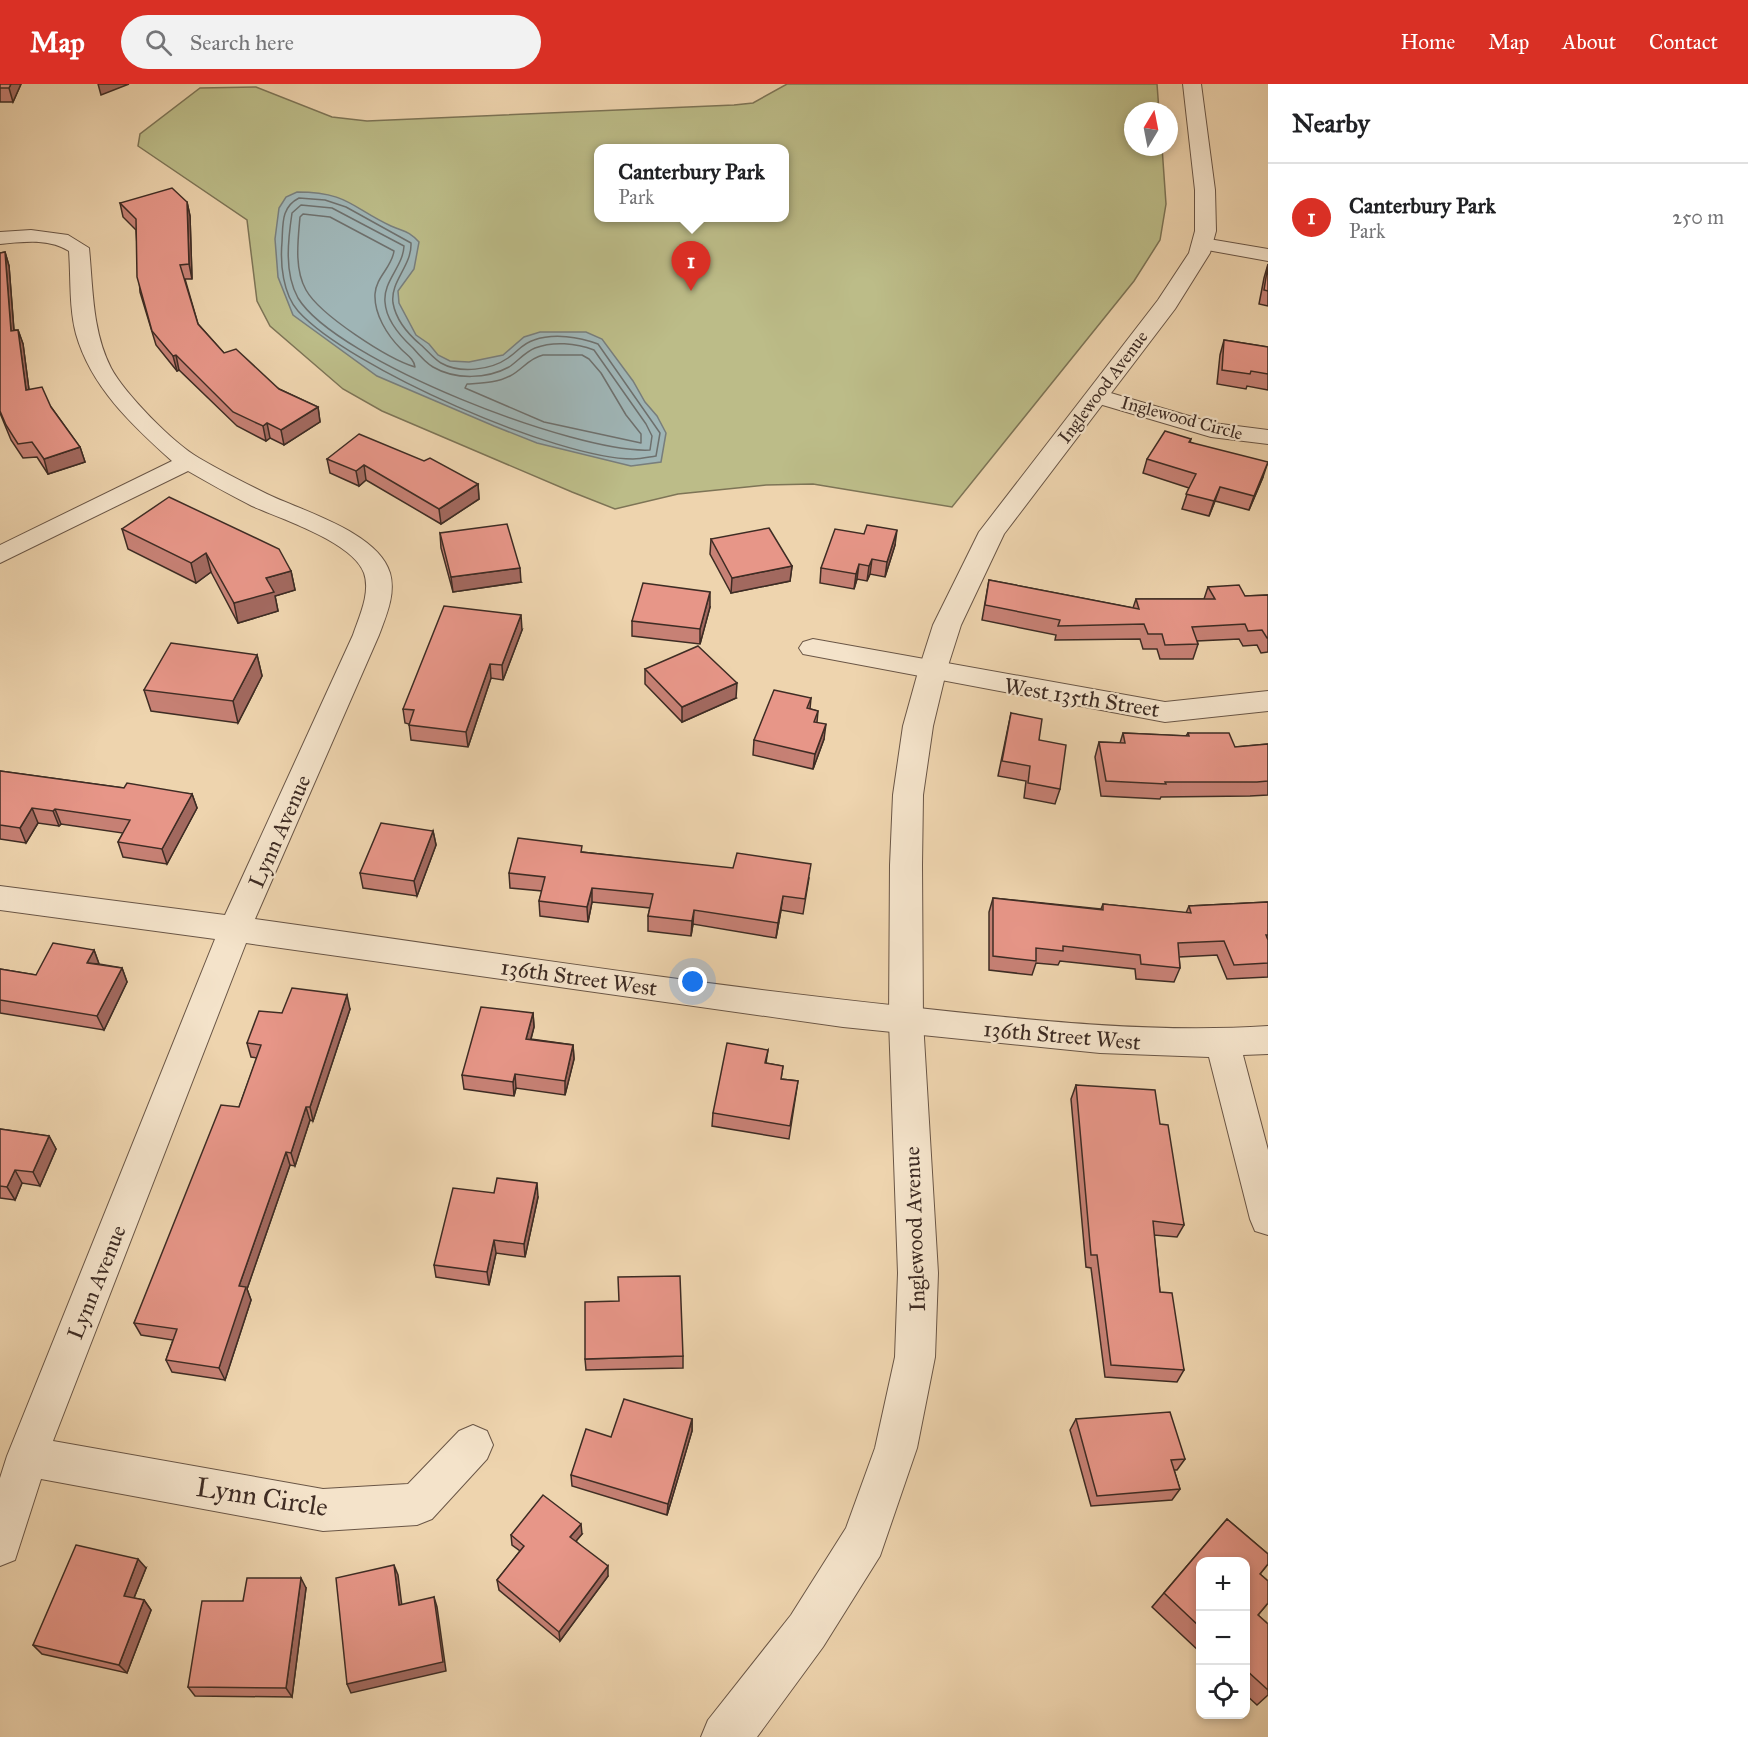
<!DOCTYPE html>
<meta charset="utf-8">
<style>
:root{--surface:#fff;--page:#f2f2f2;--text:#202124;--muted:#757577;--line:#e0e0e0;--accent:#d93025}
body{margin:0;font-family:"IM FELL Great Primer",serif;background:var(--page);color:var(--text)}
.controls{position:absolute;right:18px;bottom:18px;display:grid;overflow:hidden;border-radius:12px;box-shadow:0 3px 9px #0003}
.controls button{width:54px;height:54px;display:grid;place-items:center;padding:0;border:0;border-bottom:2px solid var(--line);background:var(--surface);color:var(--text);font:30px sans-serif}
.compass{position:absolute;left:1124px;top:18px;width:54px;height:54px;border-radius:50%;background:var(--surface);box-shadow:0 3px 9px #0003;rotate:10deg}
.you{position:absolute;left:693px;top:898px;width:21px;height:21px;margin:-15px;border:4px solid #fff;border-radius:50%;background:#1a73e8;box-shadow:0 0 0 9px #1a73e833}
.badge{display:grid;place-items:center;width:39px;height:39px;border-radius:50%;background:var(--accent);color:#fff;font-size:20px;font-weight:700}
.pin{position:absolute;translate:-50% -50px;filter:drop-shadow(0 2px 3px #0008)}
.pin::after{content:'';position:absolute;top:32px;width:21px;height:18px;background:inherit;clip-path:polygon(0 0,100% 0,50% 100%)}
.popup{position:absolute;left:594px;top:60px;width:195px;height:78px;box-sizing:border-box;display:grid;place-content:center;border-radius:12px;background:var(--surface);filter:drop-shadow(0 2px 4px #0005);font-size:20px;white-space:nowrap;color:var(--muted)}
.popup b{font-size:22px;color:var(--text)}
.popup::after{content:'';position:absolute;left:50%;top:100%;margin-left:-12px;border:12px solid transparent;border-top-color:var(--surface)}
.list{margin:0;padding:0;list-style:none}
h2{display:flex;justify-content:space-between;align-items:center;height:78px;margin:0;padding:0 24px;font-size:26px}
h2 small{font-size:20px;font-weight:400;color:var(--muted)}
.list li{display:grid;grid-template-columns:39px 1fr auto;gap:18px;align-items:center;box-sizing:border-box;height:108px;padding:0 24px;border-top:2px solid var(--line)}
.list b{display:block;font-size:22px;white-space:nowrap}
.list p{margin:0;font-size:20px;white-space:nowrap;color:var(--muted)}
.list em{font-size:20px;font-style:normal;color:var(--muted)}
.icon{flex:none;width:33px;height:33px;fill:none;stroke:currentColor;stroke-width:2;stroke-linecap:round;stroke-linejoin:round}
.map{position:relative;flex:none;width:1268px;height:1653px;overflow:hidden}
header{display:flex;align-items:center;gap:36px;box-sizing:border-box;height:84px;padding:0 30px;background:var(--accent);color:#fff}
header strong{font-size:28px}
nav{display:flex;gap:33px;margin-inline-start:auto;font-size:21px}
.search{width:420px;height:54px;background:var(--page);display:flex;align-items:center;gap:15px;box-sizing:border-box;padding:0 21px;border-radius:33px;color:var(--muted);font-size:22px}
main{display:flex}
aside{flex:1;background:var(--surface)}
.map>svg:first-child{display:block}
.green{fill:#bcbc88;stroke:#7d7456;stroke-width:1.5;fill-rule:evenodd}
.water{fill:#9fb5b6;stroke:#787e7c;stroke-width:1.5}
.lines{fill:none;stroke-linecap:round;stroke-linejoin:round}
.shore{stroke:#6e706d;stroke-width:1.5}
.minor-casing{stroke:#6a5646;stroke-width:2}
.tertiary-casing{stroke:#6a5646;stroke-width:2}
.minor{fill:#f4e3ca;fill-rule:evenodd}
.tertiary{fill:#f4e3ca;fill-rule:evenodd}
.wall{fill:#c78175;stroke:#3e2c24;stroke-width:1.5}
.shaded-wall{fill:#a2695f;stroke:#3e2c24;stroke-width:1.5}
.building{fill:#e79688;stroke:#3e2c24;stroke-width:1.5}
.labels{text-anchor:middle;stroke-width:4.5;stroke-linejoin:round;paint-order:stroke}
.far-street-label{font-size:18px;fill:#3e2c24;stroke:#f4e3ca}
.street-label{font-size:22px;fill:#3e2c24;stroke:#f4e3ca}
.near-street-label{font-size:27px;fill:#3e2c24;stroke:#f4e3ca}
</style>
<header>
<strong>Map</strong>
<div class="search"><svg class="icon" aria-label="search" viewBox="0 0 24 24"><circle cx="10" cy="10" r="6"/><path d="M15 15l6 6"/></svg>Search here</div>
<nav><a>Home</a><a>Map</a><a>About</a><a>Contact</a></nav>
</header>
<main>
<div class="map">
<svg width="1268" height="1653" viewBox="0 0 1268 1653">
<rect width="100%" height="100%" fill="#eed4ae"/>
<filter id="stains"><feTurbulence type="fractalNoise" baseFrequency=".00333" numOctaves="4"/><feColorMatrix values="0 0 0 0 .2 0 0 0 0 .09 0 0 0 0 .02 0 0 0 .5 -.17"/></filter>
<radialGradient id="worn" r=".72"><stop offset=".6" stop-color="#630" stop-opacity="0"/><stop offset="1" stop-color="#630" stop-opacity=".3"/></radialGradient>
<path class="green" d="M 787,0 L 1157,0 L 1159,27 L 1133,27 L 1133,63 L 1162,63 L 1166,120 L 1160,156 L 1134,197 L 952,423 L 813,400 L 766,401 L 678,410 L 615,425 L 572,408 L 382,327 L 343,305 L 270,242 L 257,217 L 247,136 L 138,62 L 140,50 L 200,4 L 256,3 L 332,33 L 367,37 L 734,21 L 753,19 ZM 598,64 L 784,64 L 784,134 L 598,134 Z"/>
<path class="water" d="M 297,108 C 347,108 351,123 391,142 C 404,148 408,146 419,158 L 414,185 L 398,207 L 399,219 L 416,251 L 429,260 L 438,271 L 450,277 L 469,278 L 503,271 L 524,253 L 540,248 L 586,248 L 602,255 L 633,297 L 645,318 L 657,332 L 666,349 L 661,378 L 631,382 L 537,359 L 494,342 L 377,292 L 293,231 L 278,193 L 275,155 L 279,124 L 286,113 Z"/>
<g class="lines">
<g class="shore">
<path d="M 299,114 L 325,116 L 346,123 L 411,159 C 412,182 390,197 393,219 C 396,236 409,251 421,261 C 428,267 434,275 441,279 C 460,290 491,286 508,274 C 517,268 523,259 534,256 C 554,249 579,253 598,260 L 660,349 L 656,372 C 649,373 641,375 633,375 C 558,375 349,284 298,227 C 283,210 280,180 282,158 C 283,140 281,123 299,114 Z"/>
<path d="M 301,121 L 332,124 L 404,162 C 403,183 383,197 385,218 C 386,236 401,253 413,264 C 419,271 426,279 433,283 C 455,296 487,295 509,283 C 518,277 525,268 535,264 C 553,257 576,259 594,266 L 646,340 L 652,352 L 650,366 C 577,370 336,277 298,214 C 284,189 288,156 292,129 Z"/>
<path d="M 303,130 L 330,133 L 394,167 C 392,183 376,193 375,210 C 374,230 387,251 401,265 C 407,271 414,275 415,283 C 388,275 320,231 306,206 C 294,185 298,156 300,133 Z"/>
<path d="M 543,271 L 582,271 L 589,275 L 601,289 L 626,331 L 641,350 L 641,359 L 544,338 L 465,304 L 467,300 C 482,299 497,299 510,292 C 522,286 529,274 543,271 Z"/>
</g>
<defs>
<g id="minor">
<path d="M 31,146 L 68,151 L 89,164 C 93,204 92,247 111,284 C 125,310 173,359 199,374 C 221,387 245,399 267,410 C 302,427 378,448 390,489 C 396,510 386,532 379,551 L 255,835 C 470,865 684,899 900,922 C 1022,935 1145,950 1268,942 L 1268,970 L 1243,971 L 1268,1066 L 1268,1151 L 1255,1147 L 1250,1135 L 1209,973 L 1100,969 L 843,943 L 246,859 L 53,1357 L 323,1405 L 408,1400 L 459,1347 L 473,1341 L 487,1347 L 493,1361 L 487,1375 L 432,1435 L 417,1441 L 323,1447 L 41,1395 L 15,1476 L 0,1482 L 0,1394 L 7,1372 L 215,855 L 0,826 L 0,802 L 225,831 L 353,551 C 359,533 371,509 364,489 C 353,458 281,435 252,422 C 230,411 209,399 188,387 L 0,479 L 0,461 L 172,377 C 132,341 91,303 76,250 C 69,224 71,193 69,167 C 48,154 23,158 0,160 L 0,148 Z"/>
<polygon points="1203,154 1268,165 1268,177 1196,164 1193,160 1196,156"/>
<polygon points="1097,305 1213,339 1268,346 1268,360 1211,353 1089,317 1086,312 1089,307"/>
<polygon points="813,555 1165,618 1268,607 1268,627 1165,638 803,570 799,564 803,558"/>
</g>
<polygon id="tertiary" points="1183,0 1201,0 1215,106 1216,147 1210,169 1175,225 1004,450 961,541 946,588 933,642 923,711 922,781 923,937 938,1189 935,1273 917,1364 880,1472 823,1563 757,1653 701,1653 708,1636 791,1531 846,1444 875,1364 895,1273 898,1189 889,937 890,781 893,711 903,642 918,588 933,541 979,448 1158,216 1189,169 1195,147 1195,106"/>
</defs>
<use href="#minor" class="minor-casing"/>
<use href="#tertiary" class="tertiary-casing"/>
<use href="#minor" class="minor"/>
<use href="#tertiary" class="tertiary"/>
</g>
<g class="wall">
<polygon points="0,0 21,0 13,18 0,18"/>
<polygon points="187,118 190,132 192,195 185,195 198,240 224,269 279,305 318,323 320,338 284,361 270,354 266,357 237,342 179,286 177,287 156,261 140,208 136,146 123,133 120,119"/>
<polygon points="5,168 9,182 14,246 18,246 23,260 29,306 51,323 80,363 85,378 48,390 37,373 23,374 11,356 0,329 0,169"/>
<polygon points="1268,180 1268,222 1259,220 1264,194"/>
<polygon points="1224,256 1268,263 1268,306 1247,302 1246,305 1217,300 1220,271"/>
<polygon points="1191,355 1190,358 1263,393 1249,426 1215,417 1209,432 1182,425 1189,404 1143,389 1147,375"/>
<polygon points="327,375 478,400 479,415 441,440 366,396 359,402 330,389"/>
<polygon points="122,445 291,487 295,506 275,512 278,527 238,539 211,488 196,499 128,465"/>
<polygon points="440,449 521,498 453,508 441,464"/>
<polygon points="711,455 792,482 790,497 731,509 710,470"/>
<polygon points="895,461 885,493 870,490 867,497 857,495 854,505 820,499 821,484"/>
<polygon points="989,496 1133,524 1136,515 1204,515 1208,503 1245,512 1268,511 1268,568 1261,569 1257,561 1243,562 1239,555 1197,557 1198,560 1193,575 1160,575 1157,565 1143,565 1140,555 1055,556 1056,551 982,536"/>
<polygon points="710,523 700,560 632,552 632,537"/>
<polygon points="522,546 503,596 491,594 468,663 411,656 409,640 405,639 403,625"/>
<polygon points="257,571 262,592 238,639 151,627 144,606"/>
<polygon points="645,585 736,614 682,638 645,600"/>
<polygon points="811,614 810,625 818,627 817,638 824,655 813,685 753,671 754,656"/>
<polygon points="1011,629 1039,656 1060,705 1055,720 1024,714 1026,697 998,692"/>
<polygon points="1123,649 1186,652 1188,649 1235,663 1268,660 1268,711 1250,712 1161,713 1160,715 1101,712 1095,673 1099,658 1120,659"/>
<polygon points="0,687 124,704 192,710 197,724 167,780 123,773 118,758 123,749 61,740 59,742 38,739 26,759 0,755"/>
<polygon points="433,747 436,761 417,812 363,804 360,789"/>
<polygon points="582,768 809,794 803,830 781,826 776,854 693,840 691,852 648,847 648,832 650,824 592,818 588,838 540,832 539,817 542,807 510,804 509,789"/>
<polygon points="993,814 1101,825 1103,820 1186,829 1189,822 1268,818 1268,893 1227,895 1217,871 1179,873 1180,884 1174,898 1136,895 1135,885 1060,877 1058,881 1036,879 1032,891 989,886 989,828"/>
<polygon points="94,866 99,880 122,884 127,898 104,946 0,929 0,885 36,891"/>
<polygon points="350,925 313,1037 310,1036 295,1082 290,1081 247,1205 251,1216 225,1296 172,1288 166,1276 173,1256 141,1251 134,1239 239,1023 257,974 251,973 247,959 282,929"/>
<polygon points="533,929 534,943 531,955 573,961 574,975 565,1011 516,1004 514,1012 464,1005 462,991"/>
<polygon points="768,966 766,979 783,982 781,995 798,997 789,1055 712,1042 713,1029"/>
<polygon points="1076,1001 1160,1040 1184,1141 1177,1153 1154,1151 1160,1208 1184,1286 1177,1298 1105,1293 1091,1184 1086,1183 1071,1015"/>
<polygon points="0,1045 49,1052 56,1065 40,1102 22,1099 15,1116 0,1114"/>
<polygon points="494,1109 538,1113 525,1173 496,1169 489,1201 436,1193 434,1181"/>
<polygon points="683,1272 683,1284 586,1286 585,1275"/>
<polygon points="692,1335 692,1347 667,1431 572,1402 571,1391 611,1353"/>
<polygon points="1076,1335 1185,1375 1177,1386 1174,1386 1180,1405 1172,1416 1091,1422 1070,1346"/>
<polygon points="1227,1435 1268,1470 1268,1480 1260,1490 1268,1497 1268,1519 1258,1531 1268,1540 1268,1611 1257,1621 1245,1610 1245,1478 1200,1478 1200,1568 1152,1523"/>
<polygon points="582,1450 576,1457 608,1492 560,1557 499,1506 497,1496 520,1467 512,1461 511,1451"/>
<polygon points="146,1484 134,1514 144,1516 151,1526 127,1589 42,1570 33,1561"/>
<polygon points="306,1504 292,1613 195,1612 188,1603 243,1517"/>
</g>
<g class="shaded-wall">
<polygon points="11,0 21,0 13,18 9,4"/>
<polygon points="98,0 129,0 101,11"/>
<polygon points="187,118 190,132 192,195 189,180"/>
<polygon points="5,168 9,182 15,261 11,247"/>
<polygon points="18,246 23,260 31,321 26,306"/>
<polygon points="176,271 179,286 177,287 173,272"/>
<polygon points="318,323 320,338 284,361 281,346"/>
<polygon points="267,339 270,354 266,357 263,342"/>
<polygon points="80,363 85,378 48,390 44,375"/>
<polygon points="1268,378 1263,393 1249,426 1254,412"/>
<polygon points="364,381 366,396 359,402 356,387"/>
<polygon points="478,400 479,415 441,440 439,425"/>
<polygon points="1220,403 1215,417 1209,432 1214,417"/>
<polygon points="897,446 895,461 885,493 887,478"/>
<polygon points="206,469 211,488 196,499 191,479"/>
<polygon points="872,475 870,490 867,497 869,482"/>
<polygon points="859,480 857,495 854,505 856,490"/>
<polygon points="792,482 790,497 731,509 732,494"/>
<polygon points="520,484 521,498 453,508 451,493"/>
<polygon points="291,487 295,506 275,512 278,527 238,539 234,519 266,494"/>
<polygon points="710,508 710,523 700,560 700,545"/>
<polygon points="521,531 522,546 503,596 502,581"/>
<polygon points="257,571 262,592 238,639 233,617"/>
<polygon points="490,580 491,594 468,663 466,648"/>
<polygon points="737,599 736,614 682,638 682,623"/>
<polygon points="826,640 824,655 813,685 815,670"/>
<polygon points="192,710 197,724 167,780 162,765"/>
<polygon points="32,724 38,739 26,759 20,744"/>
<polygon points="55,725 61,740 59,742 53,727"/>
<polygon points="433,747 436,761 417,812 414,797"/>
<polygon points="592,804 592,818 588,838 587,823"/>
<polygon points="783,812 781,826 776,854 778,839"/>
<polygon points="694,826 693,840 691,852 692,837"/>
<polygon points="94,866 99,880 87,879"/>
<polygon points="122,884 127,898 104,946 97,932"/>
<polygon points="347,911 350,925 313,1037 310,1023"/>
<polygon points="533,929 534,943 527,969 526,955"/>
<polygon points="573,961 574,975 565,1011 565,997"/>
<polygon points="515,990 516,1004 514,1012 513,998"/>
<polygon points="306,1023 310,1036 295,1082 291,1069"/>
<polygon points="49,1052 56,1065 40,1102 33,1088"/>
<polygon points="286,1068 290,1081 247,1205 251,1216 225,1296 219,1284 239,1202"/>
<polygon points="15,1086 22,1099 15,1116 7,1103"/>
<polygon points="537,1099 538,1113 525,1173 524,1160"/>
<polygon points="494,1156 496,1169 489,1201 487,1188"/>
<polygon points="692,1335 692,1347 667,1431 668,1420"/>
<polygon points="581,1440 582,1450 571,1463 570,1453"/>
<polygon points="138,1475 146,1484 131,1521 124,1512"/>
<polygon points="394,1481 398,1491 403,1530 399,1521"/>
<polygon points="608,1482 608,1492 560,1557 559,1548"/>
<polygon points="301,1494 306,1504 292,1613 286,1604"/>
<polygon points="434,1513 437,1523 446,1587 351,1609 347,1600"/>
<polygon points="144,1516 151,1526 127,1589 119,1581"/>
</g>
<g class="building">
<polygon points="0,0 11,0 9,4 0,4"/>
<polygon points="172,104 187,118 189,180 180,181 198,240 224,269 236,265 279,305 318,323 281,346 267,339 263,342 233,328 176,271 173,272 152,247 137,193 136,135 120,119"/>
<polygon points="5,168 11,247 18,246 26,306 42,303 51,323 80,363 44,375 32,358 18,360 6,341 0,327 0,169"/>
<polygon points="1268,181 1268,207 1264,206"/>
<polygon points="1224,256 1268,263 1268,290 1251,287 1250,290 1222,286"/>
<polygon points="1165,347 1191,355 1189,358 1268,378 1254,412 1220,403 1214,417 1186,410 1196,390 1147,375"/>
<polygon points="359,350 424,377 430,374 478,400 439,425 364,381 356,387 327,375"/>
<polygon points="169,413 279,465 291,487 266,494 274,508 234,519 206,469 191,479 122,445"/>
<polygon points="507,440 520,484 451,493 440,449"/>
<polygon points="867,441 897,446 887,478 872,475 869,482 859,480 856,490 821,484 835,445 864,450"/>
<polygon points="769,444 792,482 732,494 711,455"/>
<polygon points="989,496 1139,525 1136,515 1215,515 1208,503 1239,501 1245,512 1268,511 1268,554 1267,554 1262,546 1248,547 1245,540 1192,543 1198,560 1165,561 1162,550 1148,550 1144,540 1058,542 1060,536 985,521"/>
<polygon points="643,499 710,508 700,545 632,537"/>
<polygon points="444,522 521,531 502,581 490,580 466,648 409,641 414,626 403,625"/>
<polygon points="171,559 257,571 233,617 144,606"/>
<polygon points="698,562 737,599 682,623 645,585"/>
<polygon points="774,606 811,614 807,624 818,627 814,638 826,640 815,670 754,656"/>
<polygon points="1011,629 1042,635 1039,656 1066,661 1060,705 1028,699 1030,682 1002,677"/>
<polygon points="1123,649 1189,652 1188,649 1229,649 1235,663 1268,660 1268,697 1257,698 1165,698 1166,700 1106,697 1099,658 1125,659"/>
<polygon points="0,687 124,704 127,699 192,710 162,765 118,758 130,736 55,725 53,727 32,724 20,744 0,741"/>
<polygon points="381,739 433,747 414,797 360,789"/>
<polygon points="518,754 582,762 581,768 733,784 737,769 811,780 805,815 783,812 778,839 694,826 692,837 648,832 653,810 592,804 587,823 539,817 545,793 509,789"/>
<polygon points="993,814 1103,826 1103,820 1191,829 1189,822 1268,818 1268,851 1266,851 1268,856 1268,879 1234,881 1224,857 1178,859 1180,884 1141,880 1140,871 1063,862 1063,867 1036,864 1036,877 993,872"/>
<polygon points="53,859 94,866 87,879 122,884 97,932 0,916 0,885 36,891"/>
<polygon points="292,904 347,911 310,1023 306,1023 291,1069 286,1068 239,1202 246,1203 219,1284 166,1276 177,1245 134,1239 221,1021 239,1023 261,961 247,959 259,927 282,929"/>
<polygon points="481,923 533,929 526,955 573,961 565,997 515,990 513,998 462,991"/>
<polygon points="727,959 768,966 765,979 783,982 781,995 798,997 790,1042 713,1029"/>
<polygon points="1076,1001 1155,1006 1160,1040 1168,1041 1184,1141 1153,1137 1160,1208 1172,1209 1184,1286 1111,1281 1097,1171 1091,1171"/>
<polygon points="0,1045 49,1052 33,1088 15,1086 7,1103 0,1102"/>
<polygon points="497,1094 537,1099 524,1160 494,1156 487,1188 434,1181 453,1104 494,1109"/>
<polygon points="680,1192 683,1272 585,1275 585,1218 619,1217 618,1193"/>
<polygon points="624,1315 692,1335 668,1420 571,1391 586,1345 611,1353"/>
<polygon points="1170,1328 1185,1375 1171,1376 1180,1405 1097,1412 1076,1335"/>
<polygon points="543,1411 581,1440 570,1453 608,1482 559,1548 497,1496 524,1462 511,1451"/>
<polygon points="1227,1435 1268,1470 1268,1480 1260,1490 1268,1497 1268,1519 1258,1531 1268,1540 1268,1606 1245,1585 1245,1478 1200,1478 1200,1543 1164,1509"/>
<polygon points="76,1461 138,1475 124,1512 144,1516 119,1581 33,1561"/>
<polygon points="394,1481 399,1521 434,1513 443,1578 347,1600 336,1494"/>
<polygon points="247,1494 301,1494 286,1604 188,1603 202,1517 243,1517"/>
</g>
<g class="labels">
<g class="far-street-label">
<text transform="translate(1103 303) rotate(-53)" y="6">Inglewood Avenue</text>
<text transform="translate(1182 334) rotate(15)" y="6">Inglewood Circle</text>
</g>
<g class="street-label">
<text transform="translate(1082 613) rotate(9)" y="8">West 135th Street</text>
<text transform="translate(279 747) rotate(-66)" y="8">Lynn Avenue</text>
<text transform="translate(579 893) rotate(8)" y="8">136th Street West</text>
<text transform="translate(1062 951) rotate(5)" y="8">136th Street West</text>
<text transform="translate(914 1145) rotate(-92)" y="8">Inglewood Avenue</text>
<text transform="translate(96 1198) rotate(-68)" y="8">Lynn Avenue</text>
</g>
<g class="near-street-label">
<text transform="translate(262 1413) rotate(9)" y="9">Lynn Circle</text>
</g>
</g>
<rect width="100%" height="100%" filter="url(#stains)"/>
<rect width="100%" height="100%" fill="url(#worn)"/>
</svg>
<div class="controls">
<button>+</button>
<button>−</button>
<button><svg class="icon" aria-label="locate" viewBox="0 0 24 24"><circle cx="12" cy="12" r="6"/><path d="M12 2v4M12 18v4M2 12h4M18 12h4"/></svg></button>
</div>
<svg class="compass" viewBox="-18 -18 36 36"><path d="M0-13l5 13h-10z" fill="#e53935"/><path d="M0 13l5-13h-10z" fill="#757577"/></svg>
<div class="you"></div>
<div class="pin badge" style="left:691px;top:207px">1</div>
<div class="popup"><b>Canterbury Park</b>Park</div>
</div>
<aside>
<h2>Nearby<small></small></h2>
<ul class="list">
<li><span class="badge">1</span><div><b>Canterbury Park</b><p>Park</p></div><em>250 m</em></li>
</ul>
</aside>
</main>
